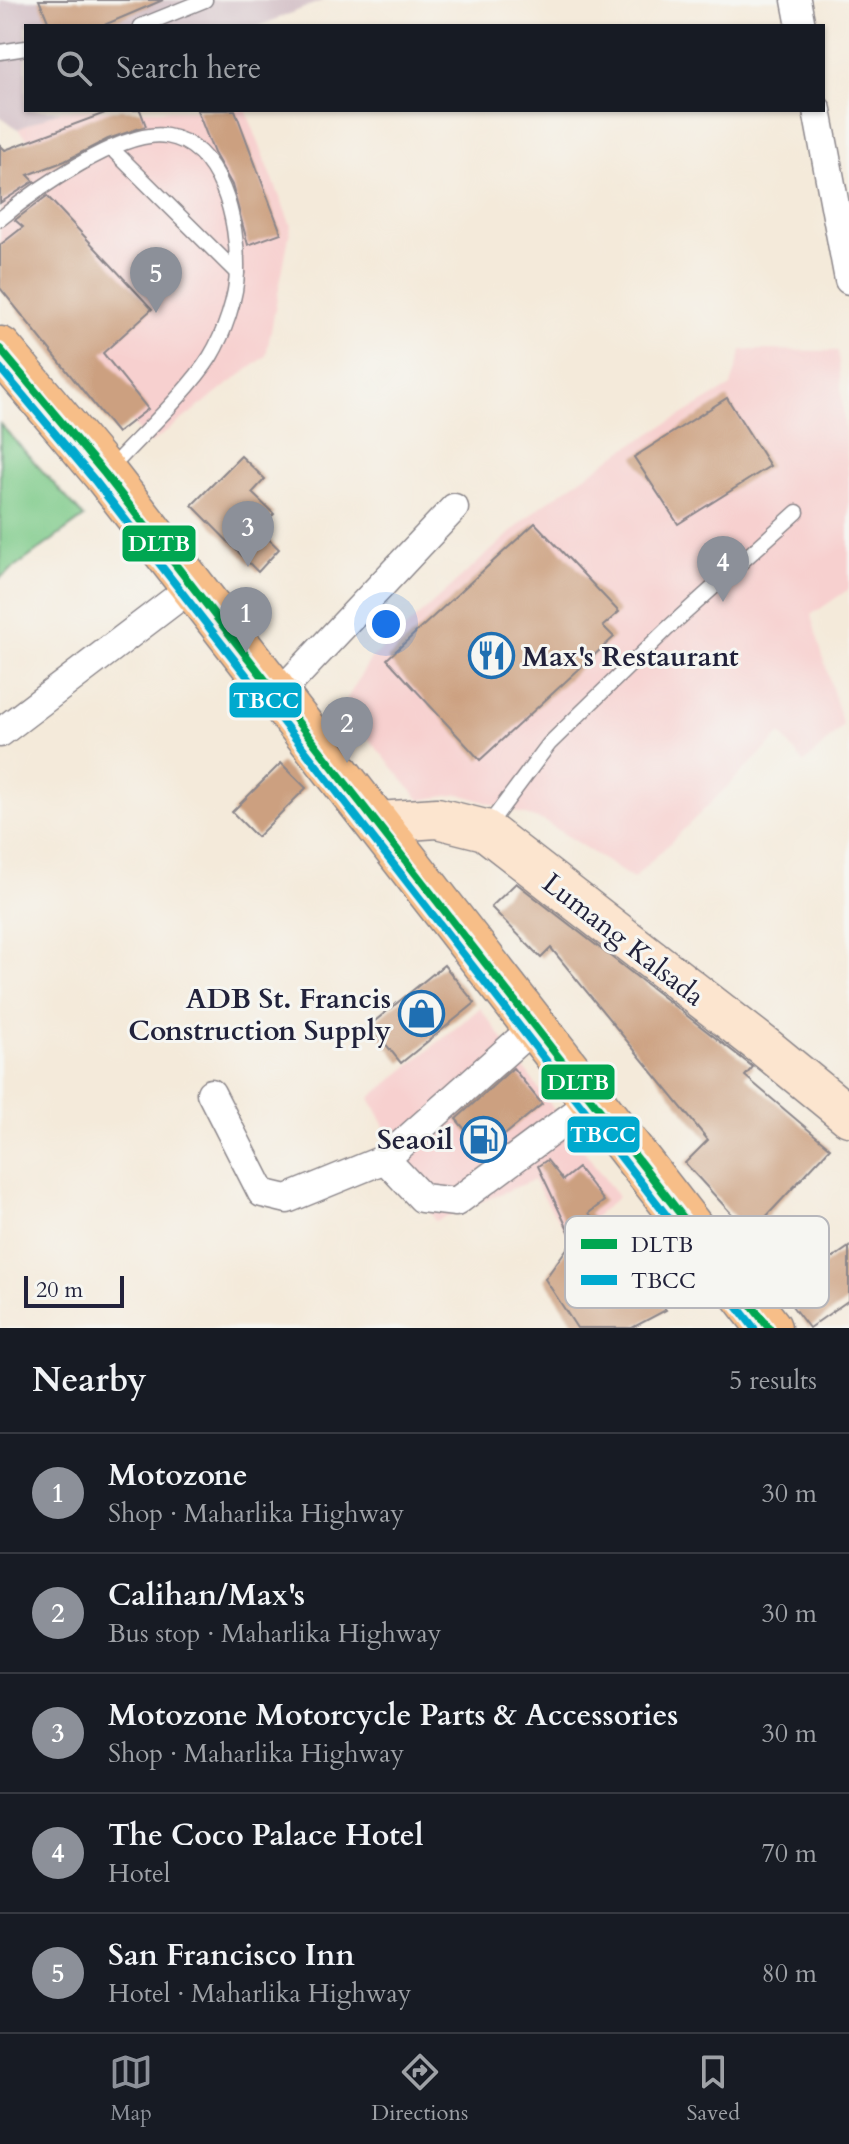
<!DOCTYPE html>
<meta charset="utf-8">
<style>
:root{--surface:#171b24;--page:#20242c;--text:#f1f3f6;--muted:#9ea1a6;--line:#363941;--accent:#8c9099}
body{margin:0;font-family:Cardo,serif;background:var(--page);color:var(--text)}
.scale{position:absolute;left:24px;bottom:20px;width:100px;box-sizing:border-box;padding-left:8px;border:4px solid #22223b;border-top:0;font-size:22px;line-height:28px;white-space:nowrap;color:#22223b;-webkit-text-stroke:6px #f6f6f2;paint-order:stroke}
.you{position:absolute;left:386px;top:624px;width:28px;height:28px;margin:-20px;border:6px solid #fff;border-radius:50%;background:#1a73e8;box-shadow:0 0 0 12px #1a73e833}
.badge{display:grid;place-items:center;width:52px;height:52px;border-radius:50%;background:var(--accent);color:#fff;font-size:26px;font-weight:700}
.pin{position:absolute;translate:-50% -66px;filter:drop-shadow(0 2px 4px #0008)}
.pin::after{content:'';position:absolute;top:42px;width:28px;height:24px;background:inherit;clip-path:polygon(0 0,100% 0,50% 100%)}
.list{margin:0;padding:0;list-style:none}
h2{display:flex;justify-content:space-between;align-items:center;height:104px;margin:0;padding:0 32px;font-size:34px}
h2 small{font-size:26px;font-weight:400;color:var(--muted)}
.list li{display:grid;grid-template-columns:52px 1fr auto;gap:24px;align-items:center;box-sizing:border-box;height:120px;padding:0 32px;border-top:2px solid var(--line)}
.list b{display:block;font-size:30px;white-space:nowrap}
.list p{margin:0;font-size:26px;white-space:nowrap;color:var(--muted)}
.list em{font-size:26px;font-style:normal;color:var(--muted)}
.icon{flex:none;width:44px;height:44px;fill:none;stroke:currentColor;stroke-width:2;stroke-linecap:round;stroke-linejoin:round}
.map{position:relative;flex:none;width:849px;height:1328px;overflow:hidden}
.search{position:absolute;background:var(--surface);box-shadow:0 2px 6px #0004;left:24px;right:24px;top:24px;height:88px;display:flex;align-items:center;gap:20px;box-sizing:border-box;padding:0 28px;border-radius:0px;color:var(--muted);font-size:30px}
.sheet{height:704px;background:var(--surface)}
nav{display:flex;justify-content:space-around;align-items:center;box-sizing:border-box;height:112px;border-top:2px solid var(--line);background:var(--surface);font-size:22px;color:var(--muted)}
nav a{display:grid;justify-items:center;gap:4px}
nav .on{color:var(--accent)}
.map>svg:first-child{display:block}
.built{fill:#f7d0cf}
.industrial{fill:#d2bec5}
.green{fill:#7eca89;stroke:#507662;stroke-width:2}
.building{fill:#cca080}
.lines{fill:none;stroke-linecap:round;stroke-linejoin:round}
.lane-casing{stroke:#8b868a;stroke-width:17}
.street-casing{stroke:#8b868a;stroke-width:31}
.secondary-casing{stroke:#8b868a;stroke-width:43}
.primary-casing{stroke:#8b868a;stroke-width:47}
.lane{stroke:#fff;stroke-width:14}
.street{stroke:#fff;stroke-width:28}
.secondary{stroke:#fce5cf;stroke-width:40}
.primary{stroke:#f7be88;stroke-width:44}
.bus-1-casing{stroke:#f6f6f2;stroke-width:14}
.bus-2-casing{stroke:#f6f6f2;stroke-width:14}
.bus-1{stroke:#00a651;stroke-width:8}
.bus-2{stroke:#00a9ce;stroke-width:8}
.labels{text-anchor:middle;stroke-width:6;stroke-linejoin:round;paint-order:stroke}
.poi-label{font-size:28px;font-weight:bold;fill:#22223b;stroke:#f6f6f2;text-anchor:end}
.street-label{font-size:28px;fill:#22223b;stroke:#f6f6f2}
.key{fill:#f6f6f2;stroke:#b6b6bb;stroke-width:2}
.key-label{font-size:22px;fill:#22223b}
.line-badge{stroke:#f6f6f2;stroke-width:3}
.badge-label{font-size:22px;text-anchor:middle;font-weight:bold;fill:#fff}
</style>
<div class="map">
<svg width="849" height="1328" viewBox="0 0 849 1328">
<rect width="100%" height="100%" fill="#f6f6f2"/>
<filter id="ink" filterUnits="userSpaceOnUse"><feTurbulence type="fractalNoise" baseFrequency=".0125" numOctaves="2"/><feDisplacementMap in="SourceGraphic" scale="16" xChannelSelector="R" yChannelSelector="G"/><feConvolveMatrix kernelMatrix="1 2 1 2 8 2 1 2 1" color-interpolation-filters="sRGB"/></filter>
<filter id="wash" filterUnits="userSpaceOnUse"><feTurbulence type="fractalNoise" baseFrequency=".006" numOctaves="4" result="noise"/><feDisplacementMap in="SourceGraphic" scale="32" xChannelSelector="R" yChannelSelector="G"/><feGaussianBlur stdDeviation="1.8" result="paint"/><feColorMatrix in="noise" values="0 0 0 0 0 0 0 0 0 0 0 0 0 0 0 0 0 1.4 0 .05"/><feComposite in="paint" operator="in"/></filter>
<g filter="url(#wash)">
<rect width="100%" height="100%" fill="#f4eada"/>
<g class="built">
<polygon points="62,110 246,110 291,226 266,356 150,444 0,269 0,189 40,152 18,129"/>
<polygon points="742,350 838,351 849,480 849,589 811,615 843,726 804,764 781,734 633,879 544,821 460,794 420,800 342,707 370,660 537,509 623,450 731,386"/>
<polygon points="480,1008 618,1197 570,1238 533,1180 435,1221 370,1098"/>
</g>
<polygon class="industrial" points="0,0 324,0 259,26 26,26 26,110 62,110 18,129 0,116"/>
<polygon class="green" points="0,424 84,517 0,578"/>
<g id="blocks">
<g class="building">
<polygon points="39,0 163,0 102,26 50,26"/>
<polygon points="113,110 140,110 146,126 108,139 65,161 28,175 34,181 0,203 0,145 5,150"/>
<polygon points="197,110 235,110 281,233 248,245 232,185 214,153"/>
<polygon points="47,196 152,309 103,353 148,409 117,433 0,288 0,245 23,227 15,220"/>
<polygon points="727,398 770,466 678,524 634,457"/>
<polygon points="241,456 265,479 252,493 274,514 259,530 279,549 258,572 192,505"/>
<polygon points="535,523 619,612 603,626 614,637 480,760 387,659"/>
<polygon points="281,763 306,788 257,837 232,812"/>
<polygon points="516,883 753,1067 745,1076 830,1148 750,1234 685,1163 708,1140 551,948 541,958 491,907"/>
<polygon points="444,965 475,1003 401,1063 370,1025"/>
<polygon points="513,1068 542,1104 484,1152 456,1119"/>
<polygon points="547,1160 563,1180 578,1168 604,1201 589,1213 666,1310 632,1328 577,1328 545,1279 573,1240 538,1166"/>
<polygon points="849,1247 849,1300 809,1328 782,1293"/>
</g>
</g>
</g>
<g filter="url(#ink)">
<use href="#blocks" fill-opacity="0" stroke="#8b868a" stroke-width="2"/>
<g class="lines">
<defs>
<g id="lane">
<polyline points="141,26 205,0"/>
<polyline points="0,52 26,48"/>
<polyline points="111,148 237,273"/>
<path d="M 0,219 C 34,191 123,128 167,136 C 222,145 238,222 237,270 C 237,297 224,334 210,357 C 188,392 137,439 108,471"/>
<polyline points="487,827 549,744 667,629 797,512"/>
</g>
<g id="street">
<polyline points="796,0 801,26"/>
<polyline points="817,110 849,280"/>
<polyline points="278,695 454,508"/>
<polyline points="0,733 193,586"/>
<polyline points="211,1093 262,1193 287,1199 385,1159 422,1198 456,1202 592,1101"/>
<polyline points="385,1159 535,1026"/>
</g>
<polyline id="secondary" points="378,822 437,818 485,830 766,1048 849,1116"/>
<polyline id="primary" points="0,349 105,474 769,1328"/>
</defs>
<use href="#lane" class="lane-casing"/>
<use href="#street" class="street-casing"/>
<use href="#secondary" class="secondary-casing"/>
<use href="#primary" class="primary-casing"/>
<use href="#lane" class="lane"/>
<use href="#street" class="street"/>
<use href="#secondary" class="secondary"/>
<use href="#primary" class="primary"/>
<defs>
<polyline id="bus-1" points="0,349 105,474 769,1328"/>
<polyline id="bus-2" points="0,368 96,482 754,1328"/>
</defs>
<use href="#bus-1" class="bus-1-casing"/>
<use href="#bus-2" class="bus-2-casing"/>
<use href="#bus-1" class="bus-1"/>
<use href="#bus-2" class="bus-2"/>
</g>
</g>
<defs>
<symbol id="restaurant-ring" viewBox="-11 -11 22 22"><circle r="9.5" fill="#f6f6f2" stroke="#1f6fb2" stroke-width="1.5"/><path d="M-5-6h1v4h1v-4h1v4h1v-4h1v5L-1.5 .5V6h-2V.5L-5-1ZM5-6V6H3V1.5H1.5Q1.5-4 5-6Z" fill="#1f6fb2"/></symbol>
<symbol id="shop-ring" viewBox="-11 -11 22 22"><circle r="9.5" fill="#f6f6f2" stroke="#1f6fb2" stroke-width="1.5"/><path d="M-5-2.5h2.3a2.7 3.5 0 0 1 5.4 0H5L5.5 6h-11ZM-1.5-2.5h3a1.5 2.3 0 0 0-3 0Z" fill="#1f6fb2"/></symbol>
<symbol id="fuel-ring" viewBox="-11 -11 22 22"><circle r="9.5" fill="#f6f6f2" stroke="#1f6fb2" stroke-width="1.5"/><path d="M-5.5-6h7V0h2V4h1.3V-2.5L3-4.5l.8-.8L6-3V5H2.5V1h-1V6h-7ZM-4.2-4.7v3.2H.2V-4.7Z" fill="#1f6fb2"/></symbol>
</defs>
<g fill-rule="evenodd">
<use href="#restaurant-ring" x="466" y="630" width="51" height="51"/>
<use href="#shop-ring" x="396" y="988" width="51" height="51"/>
<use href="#fuel-ring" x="458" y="1114" width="51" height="51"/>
</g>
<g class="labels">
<g class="poi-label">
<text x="522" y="666" text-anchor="start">Max's Restaurant</text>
<text x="391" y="1008">ADB St. Francis<tspan x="391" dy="32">Construction Supply</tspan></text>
<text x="453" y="1149">Seaoil</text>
</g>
<g class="street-label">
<text transform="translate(624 939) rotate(38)" y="10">Lumang Kalsada</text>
</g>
</g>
<rect x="565" y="1216" width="264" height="92" rx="12" class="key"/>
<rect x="581" y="1239" width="36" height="10" fill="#00a651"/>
<rect x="581" y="1275" width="36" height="10" fill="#00a9ce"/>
<g class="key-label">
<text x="631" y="1252">DLTB</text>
<text x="631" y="1288">TBCC</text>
</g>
<g class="line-badge">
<rect x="121" y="524" width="76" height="39" rx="8" fill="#00a651"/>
<rect x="228" y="681" width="75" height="38" rx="8" fill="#00a9ce"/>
<rect x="540" y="1063" width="76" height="38" rx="8" fill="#00a651"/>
<rect x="566" y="1115" width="75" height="39" rx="8" fill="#00a9ce"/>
</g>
<g class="badge-label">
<text x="159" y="551">DLTB</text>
<text x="266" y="708">TBCC</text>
<text x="578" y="1090">DLTB</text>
<text x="603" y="1142">TBCC</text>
</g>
</svg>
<div class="scale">20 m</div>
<div class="you"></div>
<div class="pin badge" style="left:246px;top:653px">1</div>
<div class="pin badge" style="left:347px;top:763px">2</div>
<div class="pin badge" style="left:248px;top:567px">3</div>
<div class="pin badge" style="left:723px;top:602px">4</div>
<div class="pin badge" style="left:156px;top:313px">5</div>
<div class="search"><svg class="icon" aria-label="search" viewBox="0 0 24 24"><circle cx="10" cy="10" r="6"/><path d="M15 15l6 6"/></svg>Search here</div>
</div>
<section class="sheet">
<h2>Nearby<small>5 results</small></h2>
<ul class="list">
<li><span class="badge">1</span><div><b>Motozone</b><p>Shop · Maharlika Highway</p></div><em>30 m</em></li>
<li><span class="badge">2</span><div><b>Calihan/Max's</b><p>Bus stop · Maharlika Highway</p></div><em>30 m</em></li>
<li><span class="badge">3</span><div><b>Motozone Motorcycle Parts &amp; Accessories</b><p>Shop · Maharlika Highway</p></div><em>30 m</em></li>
<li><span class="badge">4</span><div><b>The Coco Palace Hotel</b><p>Hotel</p></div><em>70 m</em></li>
<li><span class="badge">5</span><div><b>San Francisco Inn</b><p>Hotel · Maharlika Highway</p></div><em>80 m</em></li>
</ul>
</section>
<nav>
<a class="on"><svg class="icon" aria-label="map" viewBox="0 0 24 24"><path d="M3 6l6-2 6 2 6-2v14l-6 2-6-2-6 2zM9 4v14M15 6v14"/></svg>Map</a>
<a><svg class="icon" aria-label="directions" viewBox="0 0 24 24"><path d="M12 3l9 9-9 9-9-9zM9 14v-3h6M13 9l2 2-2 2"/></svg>Directions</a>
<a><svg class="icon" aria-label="saved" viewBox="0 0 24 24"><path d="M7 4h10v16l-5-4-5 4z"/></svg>Saved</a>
</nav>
